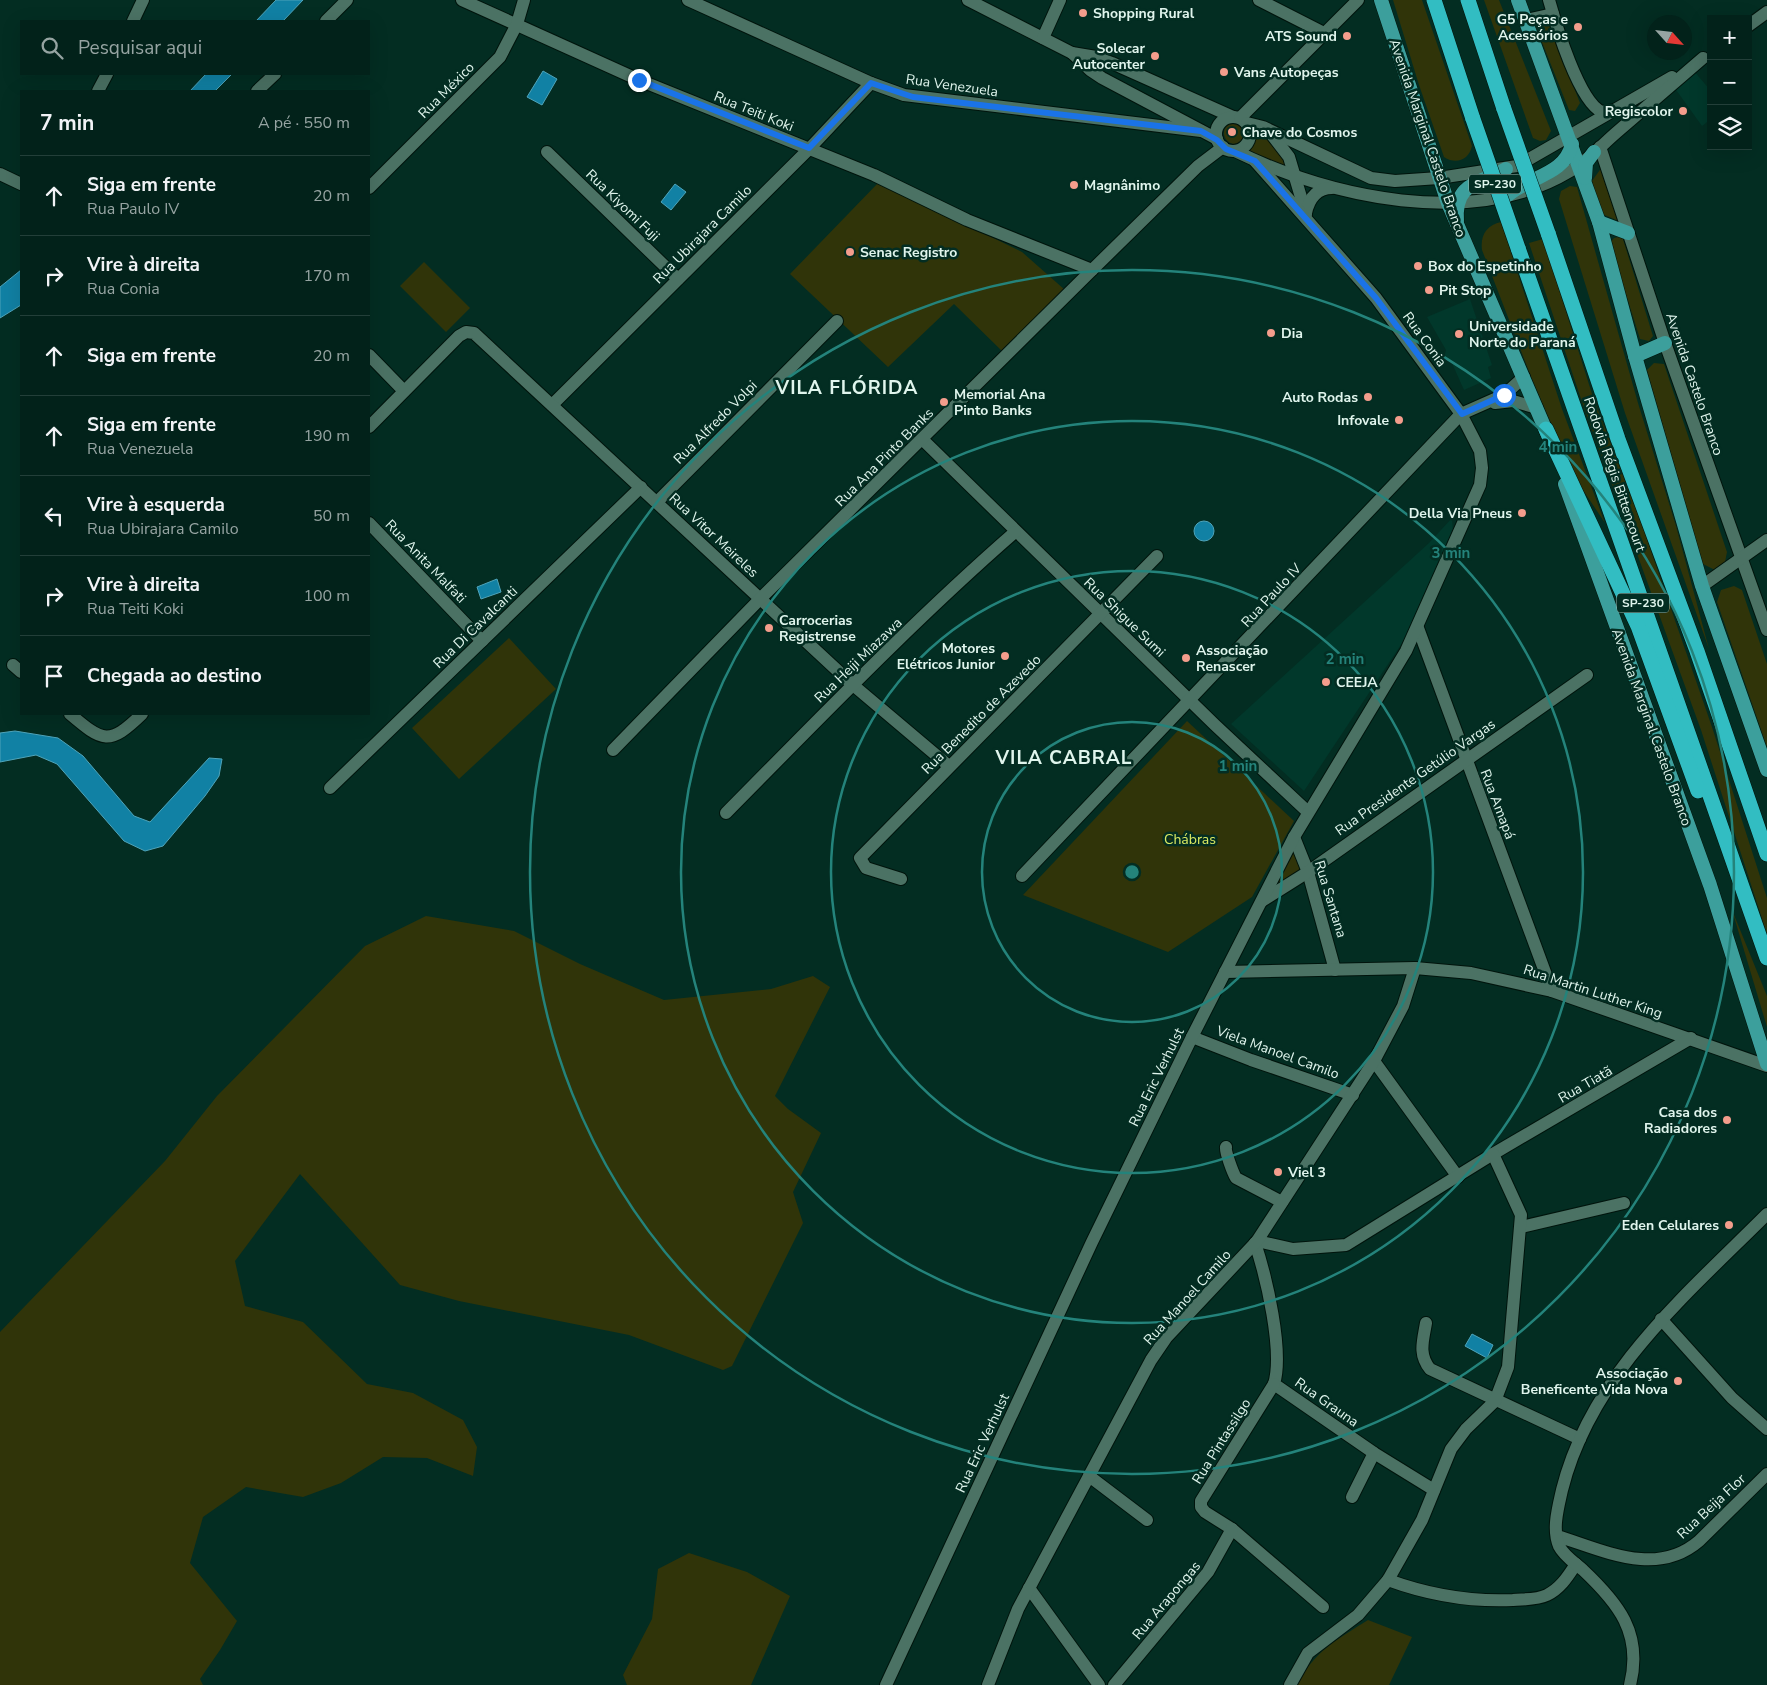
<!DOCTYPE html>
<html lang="pt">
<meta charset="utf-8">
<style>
:root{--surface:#02221a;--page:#102f27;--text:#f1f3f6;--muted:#96a4a2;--line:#233f39}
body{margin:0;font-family:"Nunito Sans",sans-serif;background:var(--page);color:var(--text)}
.controls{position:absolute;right:15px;top:15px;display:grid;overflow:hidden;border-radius:0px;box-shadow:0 5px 20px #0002}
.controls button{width:45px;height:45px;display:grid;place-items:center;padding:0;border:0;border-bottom:1px solid var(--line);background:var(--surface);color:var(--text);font:25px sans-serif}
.compass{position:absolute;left:1647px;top:15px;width:45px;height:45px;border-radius:50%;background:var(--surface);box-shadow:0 5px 20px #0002;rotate:117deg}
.stop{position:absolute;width:15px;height:15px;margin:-11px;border:4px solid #1a73e8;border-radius:50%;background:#fff}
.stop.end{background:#1a73e8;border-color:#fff;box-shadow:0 1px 5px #0008}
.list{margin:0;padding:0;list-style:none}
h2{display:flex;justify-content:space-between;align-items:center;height:65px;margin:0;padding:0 20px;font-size:21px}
h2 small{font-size:16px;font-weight:400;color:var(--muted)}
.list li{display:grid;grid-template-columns:32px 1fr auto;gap:15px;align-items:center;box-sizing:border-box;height:80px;padding:0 20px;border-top:1px solid var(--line)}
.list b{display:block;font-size:19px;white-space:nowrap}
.list p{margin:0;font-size:16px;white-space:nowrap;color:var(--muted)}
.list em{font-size:16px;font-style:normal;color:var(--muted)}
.icon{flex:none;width:28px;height:28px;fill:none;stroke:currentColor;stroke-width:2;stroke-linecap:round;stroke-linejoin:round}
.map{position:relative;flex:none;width:1767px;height:1685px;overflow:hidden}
.search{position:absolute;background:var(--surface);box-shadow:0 5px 20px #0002;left:20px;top:20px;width:350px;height:55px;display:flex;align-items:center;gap:12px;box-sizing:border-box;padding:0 18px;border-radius:0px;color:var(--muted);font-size:19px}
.panel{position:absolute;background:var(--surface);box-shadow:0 5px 20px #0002;left:20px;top:90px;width:350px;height:625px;border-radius:0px}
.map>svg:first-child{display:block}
.built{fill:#01382b}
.green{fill:#303409}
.water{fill:#1181a4;stroke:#4fa4ba}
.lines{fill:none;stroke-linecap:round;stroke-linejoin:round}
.minor-casing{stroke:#00140c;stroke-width:14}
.primary-casing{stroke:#00140c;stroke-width:15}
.motorway-casing{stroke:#00140c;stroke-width:16}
.minor{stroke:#4b7264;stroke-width:12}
.primary{stroke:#3c9f9c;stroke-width:14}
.motorway{stroke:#32bdc2;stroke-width:15}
.motorway-bridge-casing{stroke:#00140c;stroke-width:16;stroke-linecap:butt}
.motorway-bridge{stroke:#32bdc2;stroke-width:15}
.route{stroke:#1a73e8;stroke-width:6}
.ring{fill:none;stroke:#24837b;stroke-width:2.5}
.poi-dot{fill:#f49d8c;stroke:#032d22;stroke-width:2}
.labels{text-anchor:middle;stroke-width:5;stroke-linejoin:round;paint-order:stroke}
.shield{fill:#032d22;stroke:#9eb9b0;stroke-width:1}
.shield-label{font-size:12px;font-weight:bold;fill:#e0f5ed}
.poi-label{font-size:14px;font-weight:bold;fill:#e0f5ed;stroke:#032d22;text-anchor:start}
.street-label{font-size:14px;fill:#e0f5ed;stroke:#032d22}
.park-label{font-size:14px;fill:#dbea62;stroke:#032d22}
.district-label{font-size:19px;font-weight:bold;letter-spacing:1px;fill:#e0f5ed;stroke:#032d22}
.centre{fill:#24837b;stroke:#032d22;stroke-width:2.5}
.ring-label{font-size:15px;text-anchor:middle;font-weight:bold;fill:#24837b;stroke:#032d22;stroke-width:5;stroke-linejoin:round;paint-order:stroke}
</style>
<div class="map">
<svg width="1767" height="1685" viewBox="0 0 1767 1685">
<rect width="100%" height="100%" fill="#032d22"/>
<g class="built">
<polygon points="1693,70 1711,91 1711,119 1702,126 1674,87"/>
<polygon points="1470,299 1492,365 1488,367 1491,378 1464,390 1451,361 1444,358 1446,350 1427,317"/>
<polygon points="1452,518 1453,532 1404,640 1304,791 1231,724 1429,543"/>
</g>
<g class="green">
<path d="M 1393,0 L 1422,0 L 1472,146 C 1469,160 1456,165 1444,157 L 1419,85 Z"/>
<polygon points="1484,0 1499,0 1551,131 1546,140 1540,141 1533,138"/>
<polygon points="1546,25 1550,26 1580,103 1575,111 1569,110 1538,32 1539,28"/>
<circle cx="1235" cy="133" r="11"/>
<polygon points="1253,130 1263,131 1278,146 1288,170 1240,150 1251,142"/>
<polygon points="1602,167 1619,221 1602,214 1592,181"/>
<polygon points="879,182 1022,252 1065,290 1003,352 954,304 888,367 790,274"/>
<polygon points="1570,186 1577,187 1638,403 1676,526 1709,649 1625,413 1559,199 1561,191"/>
<path d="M 1501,222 L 1562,409 L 1605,523 L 1577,481 L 1554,430 L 1530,374 L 1482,250 C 1480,235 1487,225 1501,222 Z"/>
<polygon points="1619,237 1623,239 1653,336 1649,341 1640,339 1610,243 1614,238"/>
<polygon points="1543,239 1593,397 1644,531 1712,727 1767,898 1767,934 1701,730 1583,405 1529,243"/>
<polygon points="424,262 470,308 446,332 400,286"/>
<polygon points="1654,363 1664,364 1727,552 1725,562 1715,570 1703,564 1647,370"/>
<polygon points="1734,586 1742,590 1767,664 1767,747 1717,602 1721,590"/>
<polygon points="509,638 556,689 459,779 412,728"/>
<polygon points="1187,721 1294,821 1252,897 1168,952 1023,895"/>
<polygon points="1292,848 1302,871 1269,892"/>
<polygon points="1732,910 1767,996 1767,1027"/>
<polygon points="426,916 514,931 580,964 664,1000 771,989 813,976 830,987 775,1096 788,1109 821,1133 793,1192 803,1223 732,1366 723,1370 629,1335 459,1301 400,1285 300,1174 235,1261 245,1306 303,1322 367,1384 413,1393 463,1420 477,1447 473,1476 427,1458 383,1457 341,1483 303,1497 246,1487 203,1517 190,1563 237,1621 220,1650 200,1679 203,1685 0,1685 0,1332 165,1161 217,1096 365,946"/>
<polygon points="689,1553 747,1572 790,1596 751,1685 627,1685 623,1675 652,1619 658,1569"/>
<path d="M 1368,1620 L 1412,1637 L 1389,1685 L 1297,1685 C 1314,1651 1338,1639 1368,1620 Z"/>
</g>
<g class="water">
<polygon points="276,0 303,0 283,21 256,21"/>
<polygon points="543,71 557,79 542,105 527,97"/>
<polygon points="206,74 232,74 215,91 190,91"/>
<polygon points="675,184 686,192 671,210 661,202"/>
<polygon points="21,270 21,305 0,318 0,287"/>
<circle cx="1204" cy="531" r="10"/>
<polygon points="497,579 501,592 481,599 477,587"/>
<polygon points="15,731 58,738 83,756 134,816 150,822 209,758 222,759 219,776 205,796 163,846 145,851 124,841 57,764 36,755 0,762 0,733"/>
<polygon points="1472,1334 1493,1345 1487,1358 1465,1346"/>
</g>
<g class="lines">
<defs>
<g id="minor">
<polyline points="462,0 639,80 874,175 967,220 1092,270"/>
<polyline points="688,0 871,83 904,95 1201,131"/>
<polyline points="968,0 1072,53 1090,70 1102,78 1217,139"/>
<polyline points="1259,0 1324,33"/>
<path d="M 1549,0 C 1556,25 1579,102 1602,112 L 1614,110"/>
<polyline points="1526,20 1553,14"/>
<polyline points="133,21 143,0"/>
<polyline points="326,21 347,0"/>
<polyline points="1748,26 1767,12"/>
<polyline points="1043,38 1060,0"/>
<polyline points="1072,53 1096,57 1112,63 1233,117"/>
<polyline points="98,91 107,74"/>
<polyline points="257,91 275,74"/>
<circle cx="1233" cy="134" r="17"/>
<polyline points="1240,118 1358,0"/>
<polyline points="1247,123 1263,127 1371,178 1395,181 1439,178 1517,166 1672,77"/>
<polyline points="1272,135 1289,157 1306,214"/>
<polyline points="1600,147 1665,343 1767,630"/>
<path d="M 1235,151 C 1330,197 1472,230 1570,171 C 1587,161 1602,145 1617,132 C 1645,108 1674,83 1703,58"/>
<polyline points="547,152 678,279"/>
<polyline points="0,174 21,184"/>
<polyline points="369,188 500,57 517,24 524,0"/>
<path d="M 1306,213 C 1309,199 1316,188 1332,188"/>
<polyline points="369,355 404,391"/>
<polyline points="1495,403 1513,401 1537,408"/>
<polyline points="552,405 809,149 871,83"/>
<polyline points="369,427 459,336 466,332 474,333 853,685 949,766"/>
<polyline points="923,440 1215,725 1308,812"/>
<polyline points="657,502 837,321"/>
<polyline points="369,523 482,641"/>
<polyline points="1702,586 1767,540"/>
<polyline points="1418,628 1552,991"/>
<polyline points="13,665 21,672"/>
<path d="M 70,714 C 103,742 109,746 142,714"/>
<polyline points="613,750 761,598 1092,270 1198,166 1223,147"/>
<polyline points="330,788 641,487"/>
<path d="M 726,813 C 820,718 914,620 1015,532"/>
<polyline points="1294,837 1308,872 1335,970"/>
<polyline points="1022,876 1461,414 1504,395 1524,377"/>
<polyline points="901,879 866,868 860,858 1157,556"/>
<polyline points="1262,901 1308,872 1587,675"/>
<polyline points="1225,972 1415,968 1471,973 1552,991 1767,1066"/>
<polyline points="1192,1037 1251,1060 1353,1095"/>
<polyline points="1374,1061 1458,1177"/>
<path d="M 1226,1147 C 1225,1152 1233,1173 1236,1178 L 1282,1202"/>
<polyline points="1521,1227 1624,1203"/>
<polyline points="1257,1241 1293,1249 1346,1245 1493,1154 1691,1038"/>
<path d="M 1255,1243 C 1266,1276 1284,1351 1274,1384 L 1374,1453 L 1434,1490"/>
<polyline points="1661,1319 1732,1398 1767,1429"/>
<path d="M 1426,1323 C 1423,1341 1418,1354 1430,1369 L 1580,1439"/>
<polyline points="1274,1384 1201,1501 1201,1507 1205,1512 1232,1529 1323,1607"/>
<polyline points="1089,1476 1147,1520"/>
<polyline points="1352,1497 1374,1453"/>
<path d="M 1557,1536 C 1603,1550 1656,1578 1699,1541 L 1767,1474"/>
<path d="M 1388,1580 C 1429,1595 1469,1602 1513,1600 C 1524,1599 1537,1600 1547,1595 C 1561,1588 1568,1576 1576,1564"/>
<polyline points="1029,1588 1099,1685"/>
<polyline points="886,1685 1092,1242 1192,1037 1294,837 1406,651 1480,485 1482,468 1480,451 1461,414 1376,298 1255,161"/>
<polyline points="988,1685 1018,1609 1151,1360 1166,1338 1257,1241 1374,1061 1403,1006 1415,968"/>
<polyline points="1114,1685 1208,1572 1232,1529"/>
<polyline points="1290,1685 1308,1653 1358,1615 1388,1580 1422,1520 1451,1449 1466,1429 1495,1401 1508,1367 1521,1215 1493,1154"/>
<path d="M 1630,1685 C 1643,1633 1618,1603 1583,1570 C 1575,1563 1564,1556 1559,1546 C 1552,1529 1558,1508 1562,1490 C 1591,1374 1686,1295 1767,1214"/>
</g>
<g id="primary">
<polyline points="1381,0 1448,203 1550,440"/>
<polyline points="1518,0 1599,222 1635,356 1702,586 1767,770"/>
<polyline points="1585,178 1586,163 1594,152"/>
<path d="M 1508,195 C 1530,176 1565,175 1572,144"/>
<path d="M 1457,221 C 1454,181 1481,184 1506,169"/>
<polyline points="1599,222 1628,233"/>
<polyline points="1635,356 1665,343"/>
<polyline points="1565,484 1710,885 1767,1064"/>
</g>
<g id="motorway">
<polyline points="1434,0 1473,119"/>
<polyline points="1468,0 1504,109"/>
<polyline points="1548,233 1618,439 1697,651 1767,854"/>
<polyline points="1518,248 1767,958"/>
<polyline points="1546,429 1638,626 1698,791"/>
</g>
</defs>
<use href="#minor" class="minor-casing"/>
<use href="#primary" class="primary-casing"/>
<use href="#motorway" class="motorway-casing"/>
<use href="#minor" class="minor"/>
<use href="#primary" class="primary"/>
<use href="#motorway" class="motorway"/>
<defs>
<g id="motorway-bridge">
<polyline points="1504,109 1548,233"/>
<polyline points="1473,119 1518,248"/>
</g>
</defs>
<use href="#motorway-bridge" class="motorway-bridge-casing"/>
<use href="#motorway-bridge" class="motorway-bridge"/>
</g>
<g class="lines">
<polyline class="route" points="639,80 809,148 871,83 913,97 1201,131 1217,140 1226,149 1255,161 1376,298 1462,414 1504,395"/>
</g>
<g class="ring">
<circle cx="1132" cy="872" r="150"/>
<circle cx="1132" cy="872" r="301"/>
<circle cx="1132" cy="872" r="451"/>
<circle cx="1132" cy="872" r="602"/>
</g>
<g class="poi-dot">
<circle cx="1083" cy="13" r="5"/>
<circle cx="1578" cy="27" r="5"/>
<circle cx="1347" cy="36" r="5"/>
<circle cx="1155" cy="56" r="5"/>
<circle cx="1224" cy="72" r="5"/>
<circle cx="1683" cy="111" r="5"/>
<circle cx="1232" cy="132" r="5"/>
<circle cx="1074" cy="185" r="5"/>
<circle cx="850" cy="252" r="5"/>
<circle cx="1418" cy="266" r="5"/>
<circle cx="1429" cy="290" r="5"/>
<circle cx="1271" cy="333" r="5"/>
<circle cx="1459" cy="334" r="5"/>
<circle cx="1368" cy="397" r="5"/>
<circle cx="944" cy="402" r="5"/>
<circle cx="1399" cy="420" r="5"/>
<circle cx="1522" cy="513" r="5"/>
<circle cx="769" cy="628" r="5"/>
<circle cx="1005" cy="656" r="5"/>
<circle cx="1186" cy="658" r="5"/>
<circle cx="1326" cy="682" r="5"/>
<circle cx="1727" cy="1120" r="5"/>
<circle cx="1278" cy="1172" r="5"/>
<circle cx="1729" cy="1225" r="5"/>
<circle cx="1678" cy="1381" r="5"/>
</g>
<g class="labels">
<g class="shield">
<rect x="1469" y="174.5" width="52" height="19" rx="4"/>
<rect x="1617" y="593.5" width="52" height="19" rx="4"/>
</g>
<g class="shield-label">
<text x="1495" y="188">SP-230</text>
<text x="1643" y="607">SP-230</text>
</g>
<g class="poi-label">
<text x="1093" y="18">Shopping Rural</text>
<text x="1568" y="24" text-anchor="end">G5 Peças e<tspan x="1568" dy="16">Acessórios</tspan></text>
<text x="1337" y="41" text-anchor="end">ATS Sound</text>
<text x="1145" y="53" text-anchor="end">Solecar<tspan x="1145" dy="16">Autocenter</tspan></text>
<text x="1234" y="77">Vans Autopeças</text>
<text x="1673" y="116" text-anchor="end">Regiscolor</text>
<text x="1242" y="137">Chave do Cosmos</text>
<text x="1084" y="190">Magnânimo</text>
<text x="860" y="257">Senac Registro</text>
<text x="1428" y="271">Box do Espetinho</text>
<text x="1439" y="295">Pit Stop</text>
<text x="1469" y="331">Universidade<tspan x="1469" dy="16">Norte do Paraná</tspan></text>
<text x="1281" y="338">Dia</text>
<text x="954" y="399">Memorial Ana<tspan x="954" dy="16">Pinto Banks</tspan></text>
<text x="1358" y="402" text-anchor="end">Auto Rodas</text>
<text x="1389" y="425" text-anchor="end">Infovale</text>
<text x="1512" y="518" text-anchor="end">Della Via Pneus</text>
<text x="779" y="625">Carrocerias<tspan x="779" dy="16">Registrense</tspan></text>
<text x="995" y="653" text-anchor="end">Motores<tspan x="995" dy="16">Elétricos Junior</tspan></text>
<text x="1196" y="655">Associação<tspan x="1196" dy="16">Renascer</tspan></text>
<text x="1336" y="687">CEEJA</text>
<text x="1717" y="1117" text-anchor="end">Casa dos<tspan x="1717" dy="16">Radiadores</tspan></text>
<text x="1288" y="1177">Viel 3</text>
<text x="1719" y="1230" text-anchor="end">Eden Celulares</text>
<text x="1668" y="1378" text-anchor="end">Associação<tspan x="1668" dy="16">Beneficente Vida Nova</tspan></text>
</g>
<g class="street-label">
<text transform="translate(952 85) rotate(8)" y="5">Rua Venezuela</text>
<text transform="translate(446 90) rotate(-45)" y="5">Rua México</text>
<text transform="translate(754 111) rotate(22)" y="5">Rua Teiti Koki</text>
<text transform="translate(1428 138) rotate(71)" y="5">Avenida Marginal Castelo Branco</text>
<text transform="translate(623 205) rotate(44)" y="5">Rua Kiyomi Fuji</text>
<text transform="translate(702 234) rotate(-45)" y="5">Rua Ubirajara Camilo</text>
<text transform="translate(1425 339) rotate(54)" y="5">Rua Conia</text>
<text transform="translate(1695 384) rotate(71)" y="5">Avenida Castelo Branco</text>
<text transform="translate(715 422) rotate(-45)" y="5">Rua Alfredo Volpi</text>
<text transform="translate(884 457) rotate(-45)" y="5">Rua Ana Pinto Banks</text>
<text transform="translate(1615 474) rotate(71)" y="5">Rodovia Régis Bittencourt</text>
<text transform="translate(714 535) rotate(43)" y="5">Rua Vitor Meireles</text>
<text transform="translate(426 561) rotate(46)" y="5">Rua Anita Malfati</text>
<text transform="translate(1271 595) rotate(-47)" y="5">Rua Paulo IV</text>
<text transform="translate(1125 617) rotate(44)" y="5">Rua Shigue Sumi</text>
<text transform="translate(475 627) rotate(-44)" y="5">Rua Di Cavalcanti</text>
<text transform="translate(858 660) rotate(-44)" y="5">Rua Heiji Miazawa</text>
<text transform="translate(981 714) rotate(-45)" y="5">Rua Benedito de Azevedo</text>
<text transform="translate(1652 727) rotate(70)" y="5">Avenida Marginal Castelo Branco</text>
<text transform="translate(1415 777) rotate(-35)" y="5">Rua Presidente Getúlio Vargas</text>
<text transform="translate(1498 804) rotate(69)" y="5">Rua Amapá</text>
<text transform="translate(1331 899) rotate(73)" y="5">Rua Santana</text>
<text transform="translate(1593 991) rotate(18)" y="5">Rua Martin Luther King</text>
<text transform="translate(1278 1052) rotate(20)" y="5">Viela Manoel Camilo</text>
<text transform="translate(1156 1077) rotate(-64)" y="5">Rua Eric Verhulst</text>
<text transform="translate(1585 1084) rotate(-30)" y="5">Rua Tiatã</text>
<text transform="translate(1187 1297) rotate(-48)" y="5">Rua Manoel Camilo</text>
<text transform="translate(1327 1402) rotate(35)" y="5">Rua Grauna</text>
<text transform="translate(1221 1441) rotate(-58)" y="5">Rua Pintassilgo</text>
<text transform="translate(982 1443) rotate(-65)" y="5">Rua Eric Verhulst</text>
<text transform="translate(1711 1506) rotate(-43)" y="5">Rua Beija Flor</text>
<text transform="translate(1166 1600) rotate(-50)" y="5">Rua Arapongas</text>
</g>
<g class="park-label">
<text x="1190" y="844">Chábras</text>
</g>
<g class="district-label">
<text x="847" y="394">VILA FLÓRIDA</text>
<text x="1064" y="764">VILA CABRAL</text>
</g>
</g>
<circle cx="1132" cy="872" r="8" class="centre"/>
<g class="ring-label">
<text x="1558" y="452">4 min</text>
<text x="1451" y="558">3 min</text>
<text x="1345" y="664">2 min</text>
<text x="1238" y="771">1 min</text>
</g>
</svg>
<div class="controls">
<button>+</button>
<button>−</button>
<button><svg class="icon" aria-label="layers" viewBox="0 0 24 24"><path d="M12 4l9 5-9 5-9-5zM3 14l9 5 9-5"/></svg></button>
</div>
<svg class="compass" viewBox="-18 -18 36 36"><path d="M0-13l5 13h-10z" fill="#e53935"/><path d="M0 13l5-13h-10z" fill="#96a4a2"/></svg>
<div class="stop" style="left:1504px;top:395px"></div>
<div class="stop end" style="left:639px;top:80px"></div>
<div class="search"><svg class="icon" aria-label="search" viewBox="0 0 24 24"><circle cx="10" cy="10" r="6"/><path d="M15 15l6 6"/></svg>Pesquisar aqui</div>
<section class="panel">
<h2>7 min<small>A pé · 550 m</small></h2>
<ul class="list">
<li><svg class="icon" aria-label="ahead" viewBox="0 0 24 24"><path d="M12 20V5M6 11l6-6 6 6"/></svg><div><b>Siga em frente</b><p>Rua Paulo IV</p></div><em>20 m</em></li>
<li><svg class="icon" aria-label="right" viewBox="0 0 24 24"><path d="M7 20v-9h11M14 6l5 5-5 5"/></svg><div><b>Vire à direita</b><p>Rua Conia</p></div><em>170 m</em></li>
<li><svg class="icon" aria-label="ahead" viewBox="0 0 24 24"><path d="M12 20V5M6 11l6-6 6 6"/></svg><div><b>Siga em frente</b></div><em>20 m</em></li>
<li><svg class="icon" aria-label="ahead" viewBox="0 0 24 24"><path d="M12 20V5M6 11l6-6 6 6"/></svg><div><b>Siga em frente</b><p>Rua Venezuela</p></div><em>190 m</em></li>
<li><svg class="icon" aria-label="left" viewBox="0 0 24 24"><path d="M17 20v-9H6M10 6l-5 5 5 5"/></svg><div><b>Vire à esquerda</b><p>Rua Ubirajara Camilo</p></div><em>50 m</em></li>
<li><svg class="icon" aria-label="right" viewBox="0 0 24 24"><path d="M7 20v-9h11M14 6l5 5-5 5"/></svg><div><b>Vire à direita</b><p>Rua Teiti Koki</p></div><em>100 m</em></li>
<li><svg class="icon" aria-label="arrive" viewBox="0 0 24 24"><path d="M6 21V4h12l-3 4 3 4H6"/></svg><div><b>Chegada ao destino</b></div></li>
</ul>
</section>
</div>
